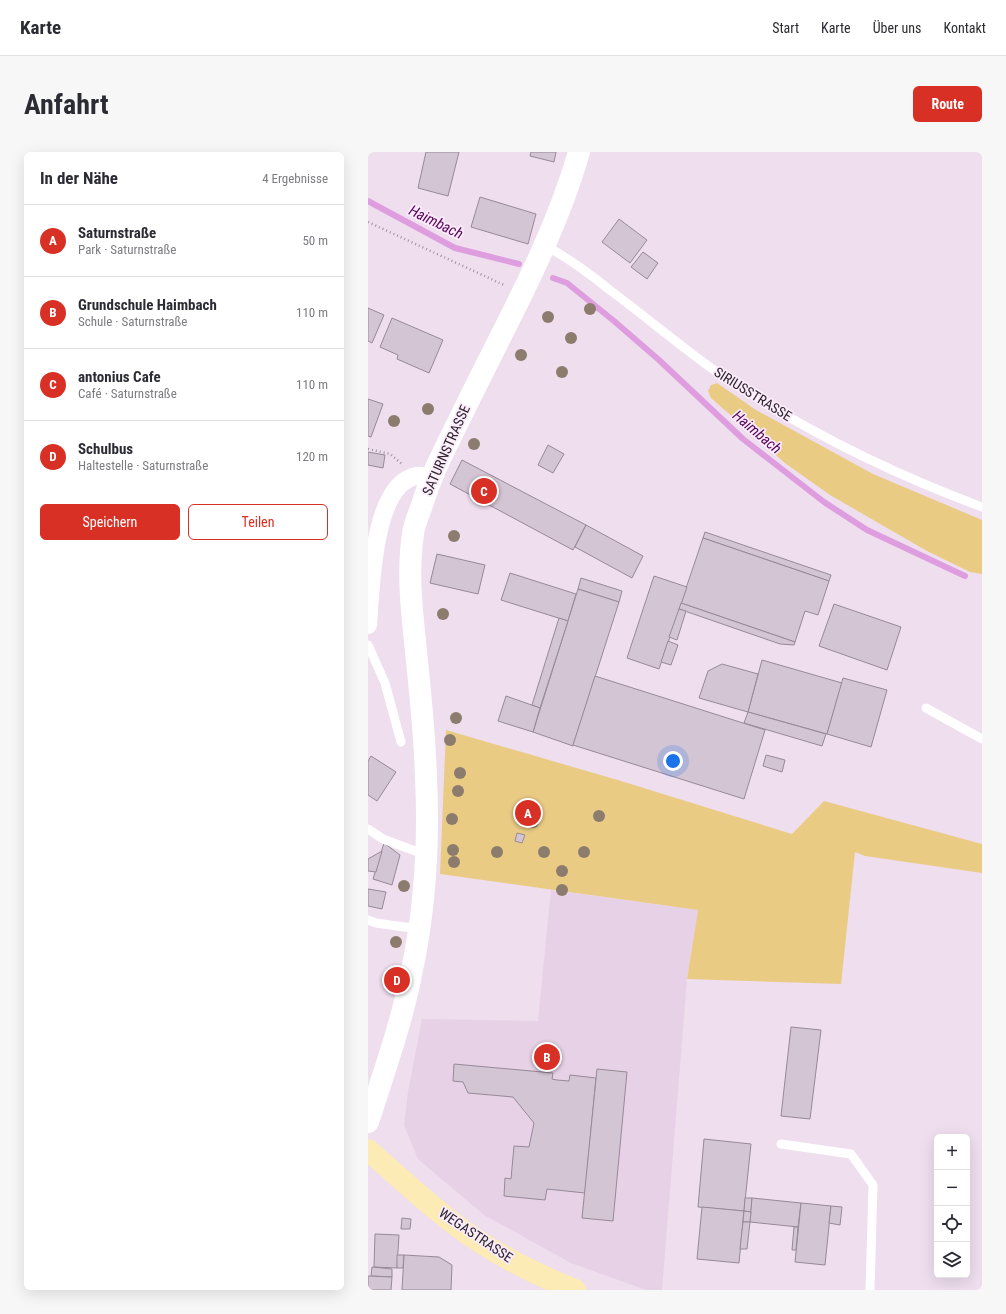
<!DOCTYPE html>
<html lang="de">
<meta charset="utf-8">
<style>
:root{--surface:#fff;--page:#f7f7f7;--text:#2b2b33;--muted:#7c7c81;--line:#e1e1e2;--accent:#d93025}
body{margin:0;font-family:"Roboto Condensed",sans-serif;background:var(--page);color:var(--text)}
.controls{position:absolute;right:12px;bottom:12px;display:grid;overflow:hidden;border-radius:6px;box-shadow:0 4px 16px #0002}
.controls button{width:36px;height:36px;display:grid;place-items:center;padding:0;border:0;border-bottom:1px solid var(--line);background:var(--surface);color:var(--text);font:20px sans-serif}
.you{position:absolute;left:305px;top:609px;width:14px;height:14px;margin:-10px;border:3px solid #fff;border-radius:50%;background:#1a73e8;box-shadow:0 0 0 6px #1a73e833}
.badge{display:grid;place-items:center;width:26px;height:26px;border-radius:50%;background:var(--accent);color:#fff;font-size:13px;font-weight:700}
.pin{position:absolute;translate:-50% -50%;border:2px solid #fff;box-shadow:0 1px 4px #0006}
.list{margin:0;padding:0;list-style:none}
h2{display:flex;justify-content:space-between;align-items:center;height:52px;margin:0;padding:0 16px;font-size:17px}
h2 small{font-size:13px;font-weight:400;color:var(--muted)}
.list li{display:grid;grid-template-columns:26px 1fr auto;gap:12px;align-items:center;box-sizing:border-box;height:72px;padding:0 16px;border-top:1px solid var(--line)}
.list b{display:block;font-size:15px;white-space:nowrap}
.list p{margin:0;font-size:13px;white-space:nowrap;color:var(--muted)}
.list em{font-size:13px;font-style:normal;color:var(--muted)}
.actions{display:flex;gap:8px;padding:12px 16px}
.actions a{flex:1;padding:9px 0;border:1px solid var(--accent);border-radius:6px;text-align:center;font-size:14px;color:var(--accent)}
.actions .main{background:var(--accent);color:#fff}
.icon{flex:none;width:22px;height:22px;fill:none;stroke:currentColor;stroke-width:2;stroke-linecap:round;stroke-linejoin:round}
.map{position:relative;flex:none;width:614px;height:1138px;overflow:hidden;border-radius:6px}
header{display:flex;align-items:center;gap:24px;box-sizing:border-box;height:56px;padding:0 20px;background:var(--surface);border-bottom:1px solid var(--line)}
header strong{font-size:19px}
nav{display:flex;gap:22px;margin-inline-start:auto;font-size:14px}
.intro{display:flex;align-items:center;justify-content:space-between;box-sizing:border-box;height:96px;padding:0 24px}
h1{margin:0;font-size:28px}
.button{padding:10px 18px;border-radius:6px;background:var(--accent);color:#fff;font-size:14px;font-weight:700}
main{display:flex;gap:24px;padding:0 24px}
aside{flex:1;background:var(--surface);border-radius:6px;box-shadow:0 4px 16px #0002}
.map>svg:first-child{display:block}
.built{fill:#e7d1e6}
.green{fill:#eacb84}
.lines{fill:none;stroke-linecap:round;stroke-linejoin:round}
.stream{stroke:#de9dde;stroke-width:6}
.building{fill:#d4c5d4;stroke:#978997}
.path{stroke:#a094a0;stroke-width:2.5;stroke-dasharray:1 3;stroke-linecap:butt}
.service{stroke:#fff;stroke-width:9}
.minor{stroke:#fff;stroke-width:18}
.tertiary{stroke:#fff;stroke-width:22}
.secondary{stroke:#fcebb4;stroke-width:22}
.tree{fill:#8c7c6d}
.labels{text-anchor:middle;stroke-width:3.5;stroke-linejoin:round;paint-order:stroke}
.street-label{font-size:14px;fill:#2c262c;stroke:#fbebfb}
.water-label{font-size:15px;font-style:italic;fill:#57055a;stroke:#fbebfb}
</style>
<header>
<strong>Karte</strong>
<nav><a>Start</a><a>Karte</a><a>Über uns</a><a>Kontakt</a></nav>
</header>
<div class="intro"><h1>Anfahrt</h1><a class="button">Route</a></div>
<main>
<aside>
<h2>In der Nähe<small>4 Ergebnisse</small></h2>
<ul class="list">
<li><span class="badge">A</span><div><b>Saturnstraße</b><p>Park · Saturnstraße</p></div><em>50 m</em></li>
<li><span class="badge">B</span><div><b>Grundschule Haimbach</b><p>Schule · Saturnstraße</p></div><em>110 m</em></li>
<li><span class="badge">C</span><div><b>antonius Cafe</b><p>Café · Saturnstraße</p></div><em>110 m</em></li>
<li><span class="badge">D</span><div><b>Schulbus</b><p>Haltestelle · Saturnstraße</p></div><em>120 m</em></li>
</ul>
<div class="actions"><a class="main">Speichern</a><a>Teilen</a></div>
</aside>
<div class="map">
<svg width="614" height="1138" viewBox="0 0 614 1138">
<rect width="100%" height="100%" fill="#eedeee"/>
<polygon class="built" points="183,738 330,758 319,827 294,1138 278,1138 203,1111 116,1063 50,1007 36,973 40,940 54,867 170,869"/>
<g class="green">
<polygon points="349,231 388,258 505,322 614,368 614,422 602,420 559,399 462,343 417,311 343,246 340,239 343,233"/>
<polygon points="78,578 253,629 424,682 456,649 614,692 614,721 497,704 487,700 473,832 319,827 330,758 72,722"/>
</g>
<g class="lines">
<g class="stream">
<polyline points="0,49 87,96 151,112"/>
<polyline points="185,126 199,131 246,169 291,208 375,287 456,350 499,378 597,424"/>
</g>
</g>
<g class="building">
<polygon points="58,0 91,0 80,44 50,36"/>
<polygon points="163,0 188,0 186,10 162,4"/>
<polygon points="112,45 168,62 160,92 103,75"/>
<polygon points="251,67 279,88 262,111 234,90"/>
<polygon points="275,100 290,111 279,127 263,115"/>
<polygon points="0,156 16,163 4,191 0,189"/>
<polygon points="24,166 75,188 61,221 29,207 30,203 12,195"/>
<polygon points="0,247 15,252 3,285 0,284"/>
<polygon points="180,293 196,302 185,321 170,313"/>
<polygon points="0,300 17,303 15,316 0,313"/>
<polygon points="94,308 218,373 205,398 82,332"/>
<polygon points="218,373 275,404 264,426 207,395"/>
<polygon points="337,380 463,423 461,429 335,386"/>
<polygon points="335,386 461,429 450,463 437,459 427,490 313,451"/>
<polygon points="69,402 117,413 110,442 62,431"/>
<polygon points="142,421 208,442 200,469 133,448"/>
<polygon points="286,424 319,435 291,517 259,506"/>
<polygon points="213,426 254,439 251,450 210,437"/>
<polygon points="210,437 251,450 205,594 165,580"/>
<polygon points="313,451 427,490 426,493 412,492 311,457"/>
<polygon points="466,452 533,475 519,518 451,494"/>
<polygon points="311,457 318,459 309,488 301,485"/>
<polygon points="191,466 200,469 172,556 164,553"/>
<polygon points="300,489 310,493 303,513 293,510"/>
<polygon points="394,508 474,531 459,582 380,560"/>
<polygon points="354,512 390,522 380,560 331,546 340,519"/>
<polygon points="227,524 397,578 376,647 205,593"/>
<polygon points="475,526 519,538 503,595 459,582"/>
<polygon points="138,544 172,556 165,580 130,569"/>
<polygon points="380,560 458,582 454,594 376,571"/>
<polygon points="398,603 417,608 414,620 395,614"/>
<polygon points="3,604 28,620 9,649 0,643 0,609"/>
<polygon points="149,681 157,683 154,691 147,689"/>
<polygon points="16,691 32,703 24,733 5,727"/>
<polygon points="14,699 8,720 0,719 0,707"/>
<polygon points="0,737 18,740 14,757 0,754"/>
<polygon points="423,875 453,878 442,967 413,964"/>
<polygon points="86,912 185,921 184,927 189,928 201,929 202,923 228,926 217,1041 179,1037 177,1048 136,1044 137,1026 143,1027 146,994 161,995 166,971 145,945 100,941 95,930 85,929"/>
<polygon points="229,917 259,920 245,1069 214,1066"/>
<polygon points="336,987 383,992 376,1059 330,1055"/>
<polygon points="377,1046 384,1046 383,1060 376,1059"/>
<polygon points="384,1046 433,1051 430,1075 382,1070"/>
<polygon points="433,1051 463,1054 457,1113 427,1110"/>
<polygon points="463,1054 474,1055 472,1073 461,1071"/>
<polygon points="334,1055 376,1059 371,1111 329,1107"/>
<polygon points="376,1059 383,1060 382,1070 375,1070"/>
<polygon points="34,1066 43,1067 42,1077 33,1077"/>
<polygon points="375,1070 382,1070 379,1097 372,1097"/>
<polygon points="426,1075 430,1075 428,1098 424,1098"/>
<polygon points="7,1082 31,1083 29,1116 6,1115"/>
<polygon points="29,1103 36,1103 35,1116 29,1116"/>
<polygon points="36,1103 71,1105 84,1113 83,1138 34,1138"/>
<polygon points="4,1115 24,1117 24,1125 3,1124"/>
<polygon points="0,1124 24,1125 23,1138 0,1138"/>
</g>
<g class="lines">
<g class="path">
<polyline points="0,70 136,133"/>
<polyline points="0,297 22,302 34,312"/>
</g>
<g class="service">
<path d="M 176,93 C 201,106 222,122 243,139 C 278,165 311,193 346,218 C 429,275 520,320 614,355"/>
<polyline points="0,493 17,531 33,590"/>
<polyline points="558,556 614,587"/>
<polyline points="0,677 15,687 58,703"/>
<polyline points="0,768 8,771 51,777"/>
<polyline points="413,992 483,1002 505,1033 502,1138"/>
</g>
<path class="minor" d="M 0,473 C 3,438 4,333 48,324 C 52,323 58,325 63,326"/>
<path class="tertiary" d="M 0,970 C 16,920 34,870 44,818 C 57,756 61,689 58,626 C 57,583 52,541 48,499 C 44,460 39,421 45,382 C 46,372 51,362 54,353 C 64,320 80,291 95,260 C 136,175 185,91 211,0"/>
<path class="secondary" d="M 0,998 C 28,1022 55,1048 84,1070 C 121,1099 164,1121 207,1138"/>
</g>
<g class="tree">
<circle cx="222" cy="157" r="6"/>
<circle cx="180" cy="165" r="6"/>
<circle cx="203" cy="186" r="6"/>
<circle cx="153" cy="203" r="6"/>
<circle cx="194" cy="220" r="6"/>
<circle cx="60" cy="257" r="6"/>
<circle cx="26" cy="269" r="6"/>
<circle cx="106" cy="292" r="6"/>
<circle cx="86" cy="384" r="6"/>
<circle cx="75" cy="462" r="6"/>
<circle cx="88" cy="566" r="6"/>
<circle cx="82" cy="588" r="6"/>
<circle cx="92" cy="621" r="6"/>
<circle cx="90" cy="639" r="6"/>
<circle cx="231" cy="664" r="6"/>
<circle cx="84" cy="667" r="6"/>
<circle cx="165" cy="670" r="6"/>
<circle cx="85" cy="698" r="6"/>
<circle cx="129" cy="700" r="6"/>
<circle cx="176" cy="700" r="6"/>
<circle cx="216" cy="700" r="6"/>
<circle cx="86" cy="710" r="6"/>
<circle cx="194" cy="719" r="6"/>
<circle cx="36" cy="734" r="6"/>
<circle cx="194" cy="738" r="6"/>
<circle cx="28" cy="790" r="6"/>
</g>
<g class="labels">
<g class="street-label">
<text transform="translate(385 242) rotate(32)" y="5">SIRIUSSTRASSE</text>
<text transform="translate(78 298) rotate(-66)" y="5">SATURNSTRASSE</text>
<text transform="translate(108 1083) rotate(34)" y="5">WEGASTRASSE</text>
</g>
<g class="water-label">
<text transform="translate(68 70) rotate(26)" y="5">Haimbach</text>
<text transform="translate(389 280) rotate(40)" y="5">Haimbach</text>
</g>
</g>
</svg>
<div class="controls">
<button>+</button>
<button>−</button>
<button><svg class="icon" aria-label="locate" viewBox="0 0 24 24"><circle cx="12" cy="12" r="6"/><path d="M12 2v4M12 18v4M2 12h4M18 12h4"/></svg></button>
<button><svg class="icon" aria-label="layers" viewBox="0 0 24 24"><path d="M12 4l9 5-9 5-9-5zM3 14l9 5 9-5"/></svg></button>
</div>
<div class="you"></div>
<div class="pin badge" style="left:160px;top:661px">A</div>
<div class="pin badge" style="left:179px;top:905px">B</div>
<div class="pin badge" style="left:116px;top:339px">C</div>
<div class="pin badge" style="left:29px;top:828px">D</div>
</div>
</main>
